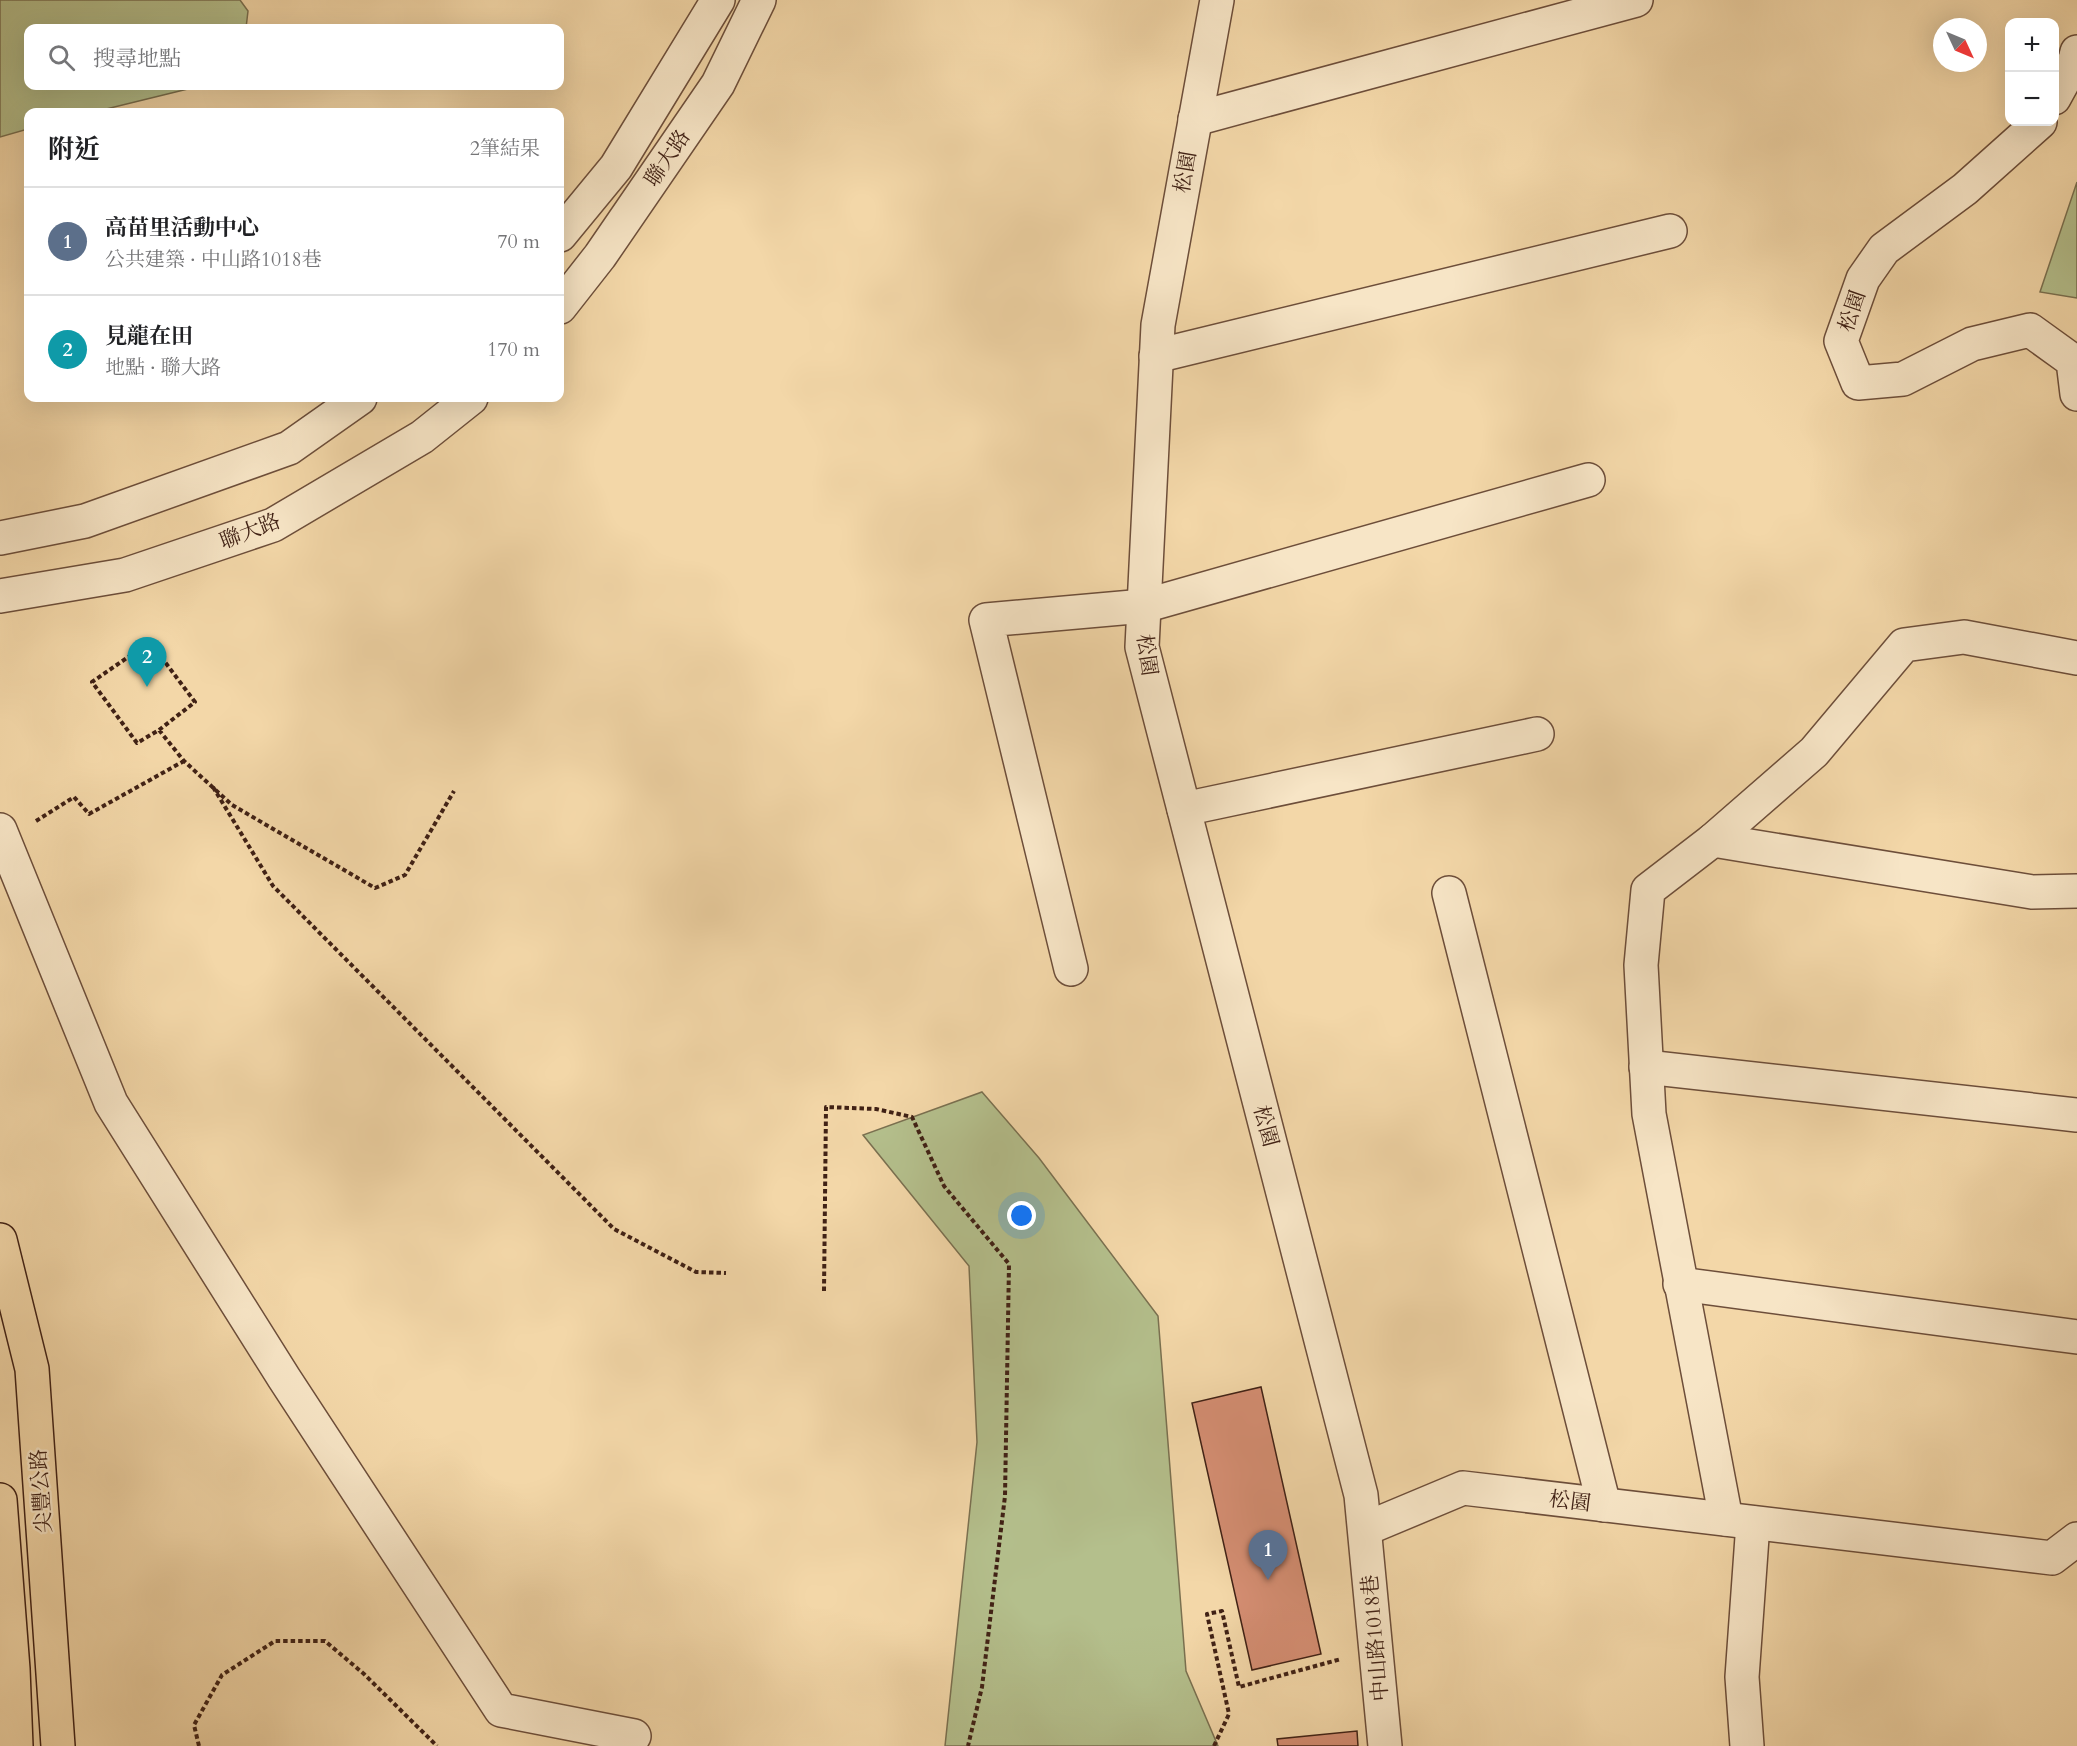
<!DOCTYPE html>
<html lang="zh-TW">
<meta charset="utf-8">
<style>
:root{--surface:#fff;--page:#f2f2f2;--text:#202124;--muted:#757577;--line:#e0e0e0;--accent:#111827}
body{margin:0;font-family:Cardo,"Noto Serif TC",serif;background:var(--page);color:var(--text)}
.controls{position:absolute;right:18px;top:18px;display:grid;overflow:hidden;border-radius:12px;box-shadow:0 6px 24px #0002}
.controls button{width:54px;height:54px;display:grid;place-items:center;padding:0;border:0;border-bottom:2px solid var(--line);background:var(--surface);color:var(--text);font:30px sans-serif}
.compass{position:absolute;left:1933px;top:18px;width:54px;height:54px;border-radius:50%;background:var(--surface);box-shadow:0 6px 24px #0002;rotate:134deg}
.you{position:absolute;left:1022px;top:1216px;width:21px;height:21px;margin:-15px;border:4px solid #fff;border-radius:50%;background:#1a73e8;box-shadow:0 0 0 9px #1a73e833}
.badge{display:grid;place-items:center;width:39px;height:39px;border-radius:50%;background:var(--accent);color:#fff;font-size:20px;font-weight:700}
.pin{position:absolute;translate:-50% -50px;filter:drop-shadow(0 2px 3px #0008)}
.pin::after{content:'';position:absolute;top:32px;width:21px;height:18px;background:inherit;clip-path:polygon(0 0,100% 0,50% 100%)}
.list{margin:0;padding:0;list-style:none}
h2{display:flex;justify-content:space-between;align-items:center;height:78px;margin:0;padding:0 24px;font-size:26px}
h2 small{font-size:20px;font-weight:400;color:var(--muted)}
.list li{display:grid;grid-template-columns:39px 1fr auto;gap:18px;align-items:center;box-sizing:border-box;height:108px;padding:0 24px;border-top:2px solid var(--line)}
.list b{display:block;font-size:22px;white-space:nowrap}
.list p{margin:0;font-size:20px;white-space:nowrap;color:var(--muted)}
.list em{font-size:20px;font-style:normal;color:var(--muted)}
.icon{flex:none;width:33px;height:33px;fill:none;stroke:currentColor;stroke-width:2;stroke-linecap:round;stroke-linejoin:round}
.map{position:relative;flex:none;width:2077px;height:1746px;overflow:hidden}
.search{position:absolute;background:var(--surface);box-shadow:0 6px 24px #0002;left:24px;top:24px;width:540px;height:66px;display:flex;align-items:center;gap:15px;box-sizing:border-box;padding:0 21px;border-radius:12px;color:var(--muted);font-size:22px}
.panel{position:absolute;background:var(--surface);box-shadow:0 6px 24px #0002;left:24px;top:108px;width:540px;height:294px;border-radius:12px}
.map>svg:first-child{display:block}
.green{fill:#b4bf8c;stroke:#7a7050;stroke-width:1.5}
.building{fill:#d58e73;stroke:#402115;stroke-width:1.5}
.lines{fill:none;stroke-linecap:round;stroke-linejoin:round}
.minor-casing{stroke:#6d4e3a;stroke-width:36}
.major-casing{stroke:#402115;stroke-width:36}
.path{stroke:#402115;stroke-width:4;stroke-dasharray:4.5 3;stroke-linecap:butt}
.minor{stroke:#f7e5c6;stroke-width:33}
.major{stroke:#f3d7a8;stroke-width:33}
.labels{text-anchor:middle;stroke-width:4.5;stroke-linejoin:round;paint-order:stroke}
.street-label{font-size:21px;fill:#402115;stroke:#f7e5c6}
</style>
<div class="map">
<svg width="2077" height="1746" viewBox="0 0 2077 1746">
<rect width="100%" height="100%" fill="#f3d7a8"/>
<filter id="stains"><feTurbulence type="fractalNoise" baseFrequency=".00333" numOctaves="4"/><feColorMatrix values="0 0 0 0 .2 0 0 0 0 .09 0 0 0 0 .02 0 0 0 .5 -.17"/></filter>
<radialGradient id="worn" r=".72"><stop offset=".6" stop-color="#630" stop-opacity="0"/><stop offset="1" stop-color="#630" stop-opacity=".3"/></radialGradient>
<g class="green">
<polygon points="0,0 240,0 248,11 246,28 28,28 28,86 200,86 94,112 28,112 28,129 0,137"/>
<polygon points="2077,182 2077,298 2040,292"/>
<polygon points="982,1092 1039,1158 1158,1316 1186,1671 1218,1746 945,1746 977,1442 969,1266 863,1135"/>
</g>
<g class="building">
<polygon points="1261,1387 1321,1654 1252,1670 1192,1403"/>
<polygon points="1357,1731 1358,1746 1278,1746 1277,1739"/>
</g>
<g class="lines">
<defs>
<g id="minor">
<polyline points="1217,0 1158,325 1142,647 1361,1495 1385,1746"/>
<polyline points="2054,98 2075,60 2077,52"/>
<polyline points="1195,119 1636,0"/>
<polyline points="2040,122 1965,189 1884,249 1863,279 1841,341 1858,383 1903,379 1972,344 2030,330 2073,361 2077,394"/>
<polyline points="560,235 616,167 718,0"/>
<polyline points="560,307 600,256 718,84 759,0"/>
<polyline points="1156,356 1670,231"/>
<polyline points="0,538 85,521 289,448 360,398"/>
<polyline points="0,596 125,575 273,525 422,437 471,398"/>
<polyline points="1184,809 1537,734"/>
<polyline points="0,830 111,1103 284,1378 501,1710 634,1736"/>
<polyline points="1713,840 2032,892 2077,891"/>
<polyline points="1449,893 1604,1505"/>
<polyline points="1071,969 986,620 1144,606 1588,480"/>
<polyline points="1646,1067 2077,1115"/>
<polyline points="1680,1284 2077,1337"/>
<polyline points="1726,1519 1649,1114 1641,965 1648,890 1713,840 1814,752 1904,645 1964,637 2077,658"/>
<polyline points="1365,1529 1463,1488 2052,1558 2077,1539"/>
<polyline points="1747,1746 1742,1677 1753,1523"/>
</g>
<g id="major">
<polyline points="0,1240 32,1369 58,1746"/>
<polyline points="0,1500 13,1669 16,1746"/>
</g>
</defs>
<use href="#minor" class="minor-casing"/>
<use href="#major" class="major-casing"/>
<g class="path">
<polyline points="159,730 195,702 150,642 92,682 137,743 159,730 184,761 232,805 375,888 405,875 454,791"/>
<polyline points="213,787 273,886 614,1229 696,1272 726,1273"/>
<polyline points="36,821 74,797 89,814 184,761"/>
<polyline points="824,1291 826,1107 876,1109 912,1117 944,1186 1009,1264 1005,1496 982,1687 968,1746"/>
<polyline points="199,1746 194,1725 222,1675 275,1641 325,1641 364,1674 437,1746"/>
<polyline points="1214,1746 1229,1714 1207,1614 1222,1611 1239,1687 1341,1659"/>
</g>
<use href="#minor" class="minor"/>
<use href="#major" class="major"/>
</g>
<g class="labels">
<g class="street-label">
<text transform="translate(667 158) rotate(-56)" y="7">聯大路</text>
<text transform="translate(1185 172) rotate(-80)" y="7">松園</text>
<text transform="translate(1852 311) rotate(-71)" y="7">松園</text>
<text transform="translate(250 531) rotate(-21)" y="7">聯大路</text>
<text transform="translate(1147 655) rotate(82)" y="7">松園</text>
<text transform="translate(1266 1126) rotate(75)" y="7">松園</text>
<text transform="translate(41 1491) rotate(-94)" y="7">尖豐公路</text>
<text transform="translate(1570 1501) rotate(7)" y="7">松園</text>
<text transform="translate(1375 1638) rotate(-95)" y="7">中山路1018巷</text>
</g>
</g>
<rect width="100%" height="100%" filter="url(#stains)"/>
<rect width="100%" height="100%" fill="url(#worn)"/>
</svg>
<div class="controls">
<button>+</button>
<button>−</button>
</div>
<svg class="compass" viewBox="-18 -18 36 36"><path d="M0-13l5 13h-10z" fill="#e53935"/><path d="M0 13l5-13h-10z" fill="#757577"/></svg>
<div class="you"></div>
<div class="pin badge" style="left:1268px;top:1580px;background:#5c6f8a">1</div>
<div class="pin badge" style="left:147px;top:687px;background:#0f9aa8">2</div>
<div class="search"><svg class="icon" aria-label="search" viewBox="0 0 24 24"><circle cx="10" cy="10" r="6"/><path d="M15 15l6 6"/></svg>搜尋地點</div>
<section class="panel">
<h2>附近<small>2筆結果</small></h2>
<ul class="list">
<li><span class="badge" style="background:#5c6f8a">1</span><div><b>高苗里活動中心</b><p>公共建築 · 中山路1018巷</p></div><em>70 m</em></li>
<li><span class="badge" style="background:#0f9aa8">2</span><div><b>見龍在田</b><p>地點 · 聯大路</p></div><em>170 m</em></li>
</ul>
</section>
</div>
